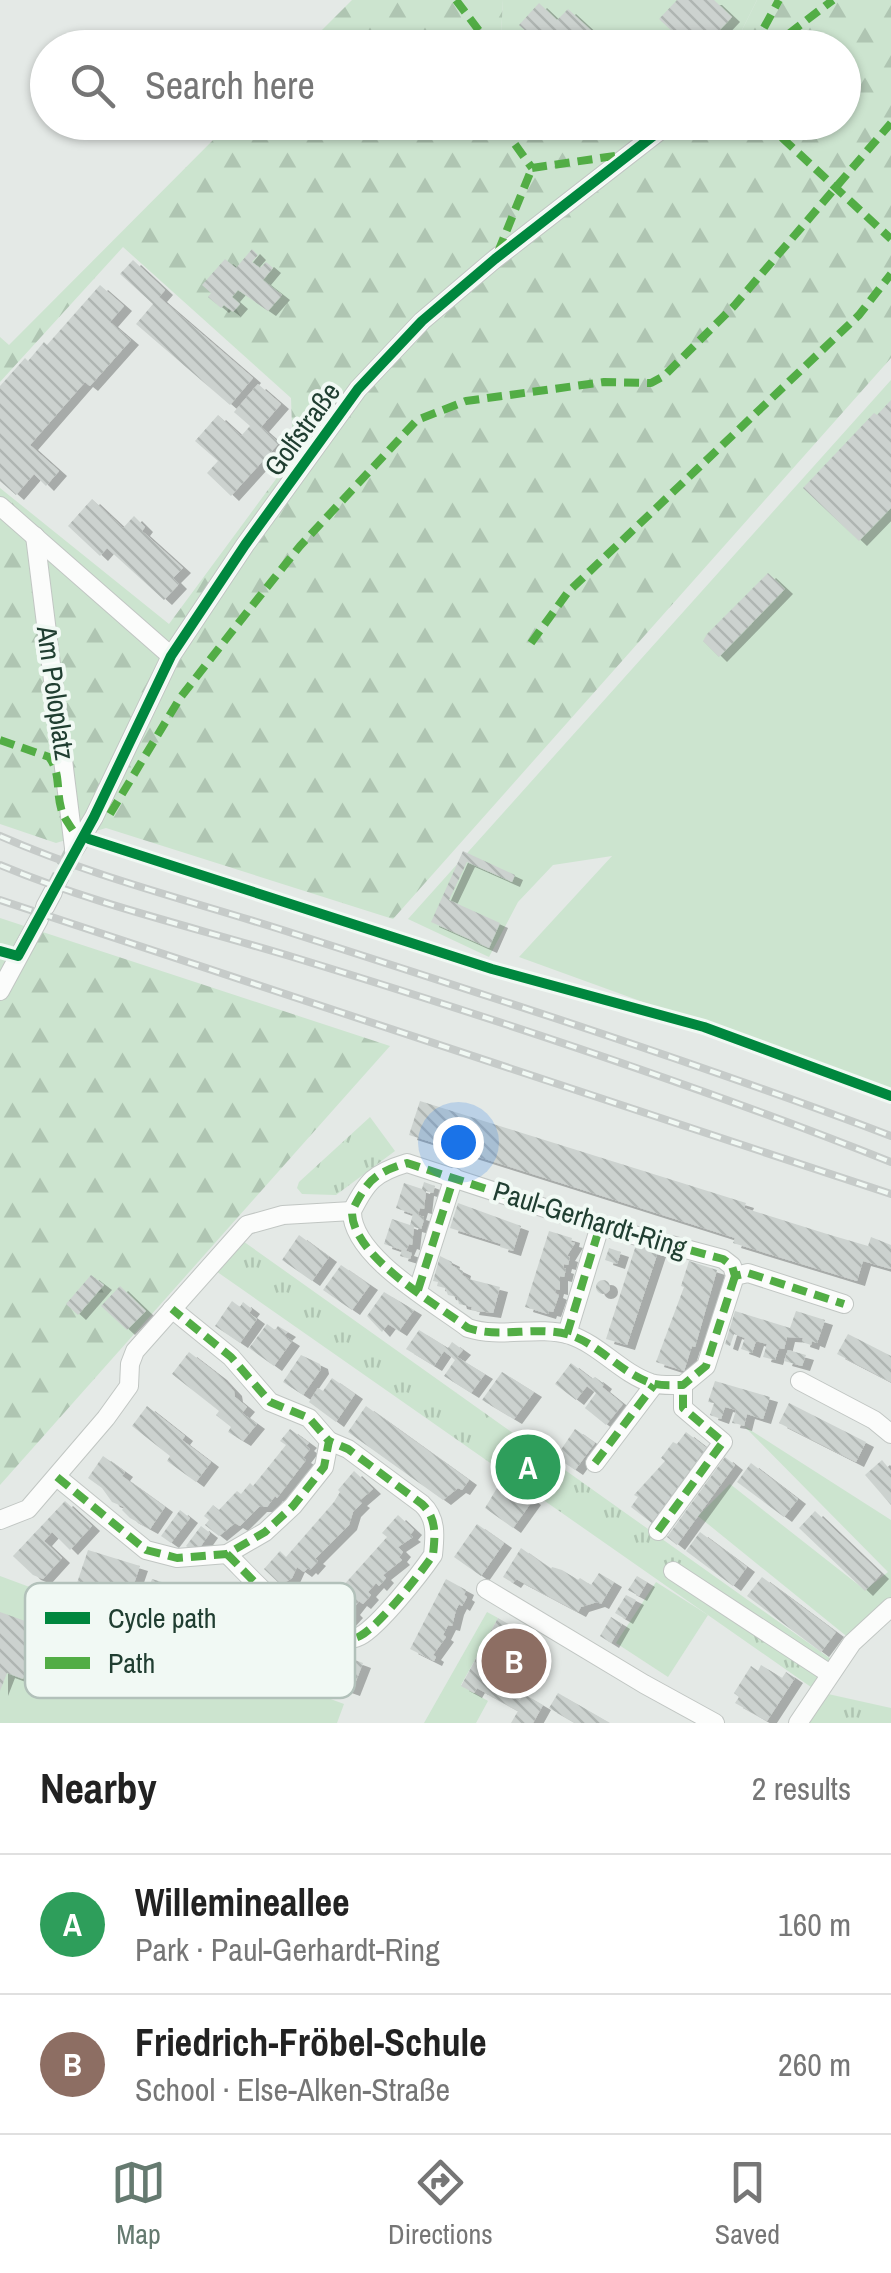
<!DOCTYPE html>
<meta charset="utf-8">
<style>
:root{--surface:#fff;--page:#f2f2f2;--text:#222;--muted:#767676;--line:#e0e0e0;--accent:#657a70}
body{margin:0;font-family:"Archivo Narrow",sans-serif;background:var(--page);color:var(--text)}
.you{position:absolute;left:458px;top:1142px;width:35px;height:35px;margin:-25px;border:8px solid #fff;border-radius:50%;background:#1a73e8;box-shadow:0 0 0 15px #1a73e833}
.badge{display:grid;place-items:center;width:65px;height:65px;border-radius:50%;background:var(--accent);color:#fff;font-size:32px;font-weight:700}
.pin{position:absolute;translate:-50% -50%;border:5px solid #fff;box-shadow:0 2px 10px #0006}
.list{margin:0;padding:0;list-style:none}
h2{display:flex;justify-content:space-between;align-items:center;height:130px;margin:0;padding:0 40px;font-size:42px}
h2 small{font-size:32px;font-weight:400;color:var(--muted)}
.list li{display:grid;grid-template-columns:65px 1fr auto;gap:30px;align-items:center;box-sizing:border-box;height:140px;padding:0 40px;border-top:2px solid var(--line)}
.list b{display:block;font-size:38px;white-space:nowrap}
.list p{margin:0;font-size:32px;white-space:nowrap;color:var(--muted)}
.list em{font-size:32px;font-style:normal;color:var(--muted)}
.icon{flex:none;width:55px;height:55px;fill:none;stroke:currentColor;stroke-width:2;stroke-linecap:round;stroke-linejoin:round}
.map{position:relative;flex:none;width:891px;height:1723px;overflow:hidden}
.search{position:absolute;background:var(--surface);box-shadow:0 2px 8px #0004;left:30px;right:30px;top:30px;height:110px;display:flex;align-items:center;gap:25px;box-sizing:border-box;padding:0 35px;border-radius:55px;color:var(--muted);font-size:38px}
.sheet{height:410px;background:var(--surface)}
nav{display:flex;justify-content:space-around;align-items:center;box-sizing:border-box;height:140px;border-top:2px solid var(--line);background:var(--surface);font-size:28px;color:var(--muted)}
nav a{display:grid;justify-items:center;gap:5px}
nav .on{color:var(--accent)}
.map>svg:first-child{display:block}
.green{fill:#cce4cf}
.forest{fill:url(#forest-firs)}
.park{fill:url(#park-tufts)}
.building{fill:url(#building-back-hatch);filter:url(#shadow)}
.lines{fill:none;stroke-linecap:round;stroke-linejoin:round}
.minor-tunnel{stroke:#bdc7c2;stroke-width:18;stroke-dasharray:18 9;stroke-linecap:butt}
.minor-casing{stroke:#c1c6c3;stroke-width:20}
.minor{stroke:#fbfcfb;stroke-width:18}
.rail-casing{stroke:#c6cbc9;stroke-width:8}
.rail{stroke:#f1f9f4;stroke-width:4;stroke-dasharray:11;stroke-linecap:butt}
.quiet{stroke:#52ad45;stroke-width:8;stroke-dasharray:15 8;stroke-linecap:butt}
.cycleway-casing{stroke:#f1f9f4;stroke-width:16}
.cycleway{stroke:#00873e;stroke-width:10}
.labels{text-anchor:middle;stroke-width:8;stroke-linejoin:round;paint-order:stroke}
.street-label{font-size:28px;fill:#203e31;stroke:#f1f9f4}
.key{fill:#f1f9f4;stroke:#b2c1ba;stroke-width:2.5}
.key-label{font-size:28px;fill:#203e31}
</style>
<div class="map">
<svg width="891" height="1723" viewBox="0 0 891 1723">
<defs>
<pattern id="forest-firs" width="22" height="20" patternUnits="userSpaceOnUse" patternTransform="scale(2.5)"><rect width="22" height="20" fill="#cce4cf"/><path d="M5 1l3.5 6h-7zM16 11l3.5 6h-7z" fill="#afc5b2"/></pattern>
<pattern id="park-tufts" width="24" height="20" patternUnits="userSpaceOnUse" patternTransform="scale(2.5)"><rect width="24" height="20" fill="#cce4cf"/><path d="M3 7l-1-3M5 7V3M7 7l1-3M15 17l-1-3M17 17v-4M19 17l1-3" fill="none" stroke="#afc5b2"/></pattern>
<pattern id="building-back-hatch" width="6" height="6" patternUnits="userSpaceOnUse" patternTransform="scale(2.5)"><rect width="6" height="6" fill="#ccd2cf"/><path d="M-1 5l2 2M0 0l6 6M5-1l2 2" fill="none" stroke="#afb5b2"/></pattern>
<filter id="shadow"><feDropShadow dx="8" dy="5" stdDeviation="0" flood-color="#0004"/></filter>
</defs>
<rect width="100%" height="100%" fill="#e4e9e6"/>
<g class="green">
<polygon points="503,0 757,0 740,34 723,47 515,47 501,35"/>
<polygon points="891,380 891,1092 519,957 612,856 553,865 518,902 489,957 408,919"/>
<polygon points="744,1426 891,1520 891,1607 850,1639 698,1516 730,1484 865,1590 888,1572"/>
<polygon points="0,1576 344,1704 337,1723 0,1723"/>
<polygon points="656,1582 708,1615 668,1677 616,1643"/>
<polygon points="487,1612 498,1618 461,1685 488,1701 476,1723 424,1723"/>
</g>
<g class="forest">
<polygon points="352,0 503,0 501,35 515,47 305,47"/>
<polygon points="757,0 891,0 891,358 393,919 106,828 56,843 0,824 0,488 169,624 293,456 291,398 123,247 0,382 0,337 9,345 230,123 594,122 608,136 625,123 844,122 844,48 723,47 740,34"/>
<polygon points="0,918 390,1046 0,1485"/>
</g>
<g class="park">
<polygon points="370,1117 395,1151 336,1195 302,1194 297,1188 299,1182"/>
<polygon points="240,1239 838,1664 819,1692 891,1708 891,1723 799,1723 818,1692 213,1269"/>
</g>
<g class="building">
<polygon points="677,0 714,0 732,17 703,48 690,48 659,19"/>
<polygon points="539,3 557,20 568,9 593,32 580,48 545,48 519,25"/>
<polygon points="252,249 258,255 252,262 260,268 266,262 273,268 263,280 282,295 268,311 238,290 232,297 240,304 233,312 224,305 221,308 208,297 211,293 202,285 225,259 236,268"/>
<polygon points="133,260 165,290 159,297 253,378 230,405 136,324 153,304 120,274"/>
<polygon points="100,285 124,306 110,322 131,340 90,386 85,382 30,445 59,471 46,486 34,474 16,495 0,481 0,386 25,358 28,361 44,342 47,345"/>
<polygon points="258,384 281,404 261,427 279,443 231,496 207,473 218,461 195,441 218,415 241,436 250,426 234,412"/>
<polygon points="891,400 891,508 859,541 803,488 874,413 877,415"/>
<polygon points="92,499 123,528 134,516 145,527 142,531 183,568 173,578 179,584 164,600 107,548 100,556 68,526"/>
<polygon points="768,573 785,589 719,657 703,641 707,634"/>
<polygon points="463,851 515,875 512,882 467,862 449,900 500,923 489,948 431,922"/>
<polygon points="420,1101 746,1203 744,1208 827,1234 868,1246 871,1237 891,1245 891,1269 863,1261 857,1281 733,1243 735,1238 694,1225 409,1135"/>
<polygon points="424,1182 435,1186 433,1193 426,1191 424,1209 420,1208 418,1215 424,1217 423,1223 421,1229 414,1227 412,1245 409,1244 406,1251 412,1253 410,1259 400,1256 402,1250 384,1244 392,1219 410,1225 413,1214 396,1208 404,1183 422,1189"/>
<polygon points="458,1203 521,1226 513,1251 500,1247 501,1244 450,1228"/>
<polygon points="549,1231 572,1238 571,1242 575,1243 567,1256 570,1257 568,1265 564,1264 563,1268 566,1269 564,1277 560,1276 560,1290 556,1289 555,1293 559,1295 553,1312 549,1311 548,1314 525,1307"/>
<polygon points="299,1235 329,1257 312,1281 282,1260"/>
<polygon points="636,1245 658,1252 627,1345 606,1339"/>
<polygon points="609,1248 621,1252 617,1264 605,1260"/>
<polygon points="440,1256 452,1262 451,1265 463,1271 462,1275 469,1279 500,1287 493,1313 471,1310 472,1307 459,1304 457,1297 448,1295 445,1288 437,1286 438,1282 433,1281"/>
<polygon points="689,1261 717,1270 695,1347 692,1346 684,1371 656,1362 684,1287 681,1286"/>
<polygon points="341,1265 370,1285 352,1310 323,1290"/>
<polygon points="91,1275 104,1285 78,1315 66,1304"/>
<circle cx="603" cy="1287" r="7"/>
<polygon points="120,1286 146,1311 127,1330 101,1306"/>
<polygon points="384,1292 414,1310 399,1331 388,1324 382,1332 367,1316"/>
<polygon points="232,1301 240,1307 243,1302 252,1309 249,1313 257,1319 240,1343 215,1326"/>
<polygon points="735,1311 790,1328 796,1311 825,1320 817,1343 812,1341 811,1345 802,1342 803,1338 787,1337 784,1349 779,1348 775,1360 763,1357 767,1344 756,1341 752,1353 747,1351 741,1349 745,1338 734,1334 730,1346 725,1344"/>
<polygon points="267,1324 275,1330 278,1326 288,1332 284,1336 292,1341 274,1366 249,1348"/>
<polygon points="419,1330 448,1348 452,1342 463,1350 457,1357 485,1374 471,1393 444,1376 455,1360 444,1351 434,1366 406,1349"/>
<polygon points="848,1334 891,1356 891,1382 837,1354"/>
<polygon points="788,1350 806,1355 802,1366 784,1361"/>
<polygon points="189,1352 219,1375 234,1391 235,1397 247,1407 242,1413 257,1424 243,1441 228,1432 231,1427 216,1415 219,1411 172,1374"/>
<polygon points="301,1355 320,1364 321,1369 303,1395 283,1382"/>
<polygon points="571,1363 592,1379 595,1377 599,1380 604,1384 602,1387 623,1404 606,1425 585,1408 596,1393 587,1386 576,1400 555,1384"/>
<polygon points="502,1372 534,1392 514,1419 482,1400"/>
<polygon points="332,1378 355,1394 336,1422 309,1402 318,1388 323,1391"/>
<polygon points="715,1381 770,1397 763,1419 747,1414 744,1426 738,1424 732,1423 736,1410 725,1407 721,1419 710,1415 714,1403 708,1402"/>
<polygon points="789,1403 866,1442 856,1462 779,1423"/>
<polygon points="147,1406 185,1436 182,1440 211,1462 196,1482 167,1461 170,1456 132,1426"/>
<polygon points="366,1406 469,1480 462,1490 458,1488 443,1500 348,1432"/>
<polygon points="290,1429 309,1443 306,1446 310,1449 303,1458 306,1460 277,1498 275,1496 267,1507 259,1507 240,1526 235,1523 219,1536 205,1525 209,1520 204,1516 213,1505 219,1510 237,1491 241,1494 250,1483 253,1486 286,1445 280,1441"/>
<polygon points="575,1429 595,1443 575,1470 556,1457"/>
<polygon points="686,1432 708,1449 653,1524 631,1507 638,1497 634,1495 665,1461 661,1458 673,1442 677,1444"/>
<polygon points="103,1456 125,1472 122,1476 165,1507 150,1529 130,1518 122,1510 124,1507 112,1502 102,1488 88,1478"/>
<polygon points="725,1457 735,1465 677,1545 667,1537"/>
<polygon points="882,1460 891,1471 891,1505 865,1475"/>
<polygon points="751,1463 798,1499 784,1517 737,1482"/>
<polygon points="354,1471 373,1489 359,1501 362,1503 353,1512 349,1525 315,1559 318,1561 310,1570 308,1568 304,1572 297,1567 292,1578 281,1585 264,1569 280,1551 286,1557 334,1502 340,1492 338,1490"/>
<polygon points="503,1478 533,1500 513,1528 485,1508"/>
<polygon points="65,1501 92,1526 70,1550 52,1532 44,1541 62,1558 43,1579 33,1575 13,1556"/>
<polygon points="180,1510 190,1518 171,1543 161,1536"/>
<polygon points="815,1511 881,1574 865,1591 799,1528"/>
<polygon points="398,1515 414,1530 410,1535 413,1537 398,1547 403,1552 399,1557 402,1560 383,1575 386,1578 379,1586 376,1583 368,1592 371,1595 363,1604 359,1601 352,1610 355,1613 347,1622 344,1619 340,1623 323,1608 387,1537 382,1533"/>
<polygon points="477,1524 504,1543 481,1576 454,1557"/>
<polygon points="201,1526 210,1533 196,1553 186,1546"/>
<polygon points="700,1532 747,1567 733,1586 686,1551"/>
<polygon points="521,1548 551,1569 552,1567 562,1570 578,1580 580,1578 591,1585 599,1573 614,1582 601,1604 597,1602 581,1607 578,1612 516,1579 513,1583 503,1577"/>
<polygon points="88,1550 140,1566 129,1598 102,1589 101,1593 76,1586"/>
<polygon points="637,1576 647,1582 639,1596 628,1590"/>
<polygon points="762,1577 836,1632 821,1652 747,1596"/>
<polygon points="152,1579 195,1592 184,1626 141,1611"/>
<polygon points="446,1579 466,1590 464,1595 467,1597 462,1606 459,1604 456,1610 452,1626 448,1625 443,1635 446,1637 433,1655 436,1657 434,1661 410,1649"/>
<polygon points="626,1595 636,1600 625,1619 615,1613"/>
<polygon points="0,1612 42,1627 23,1679 7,1673 0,1691"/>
<polygon points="611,1617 622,1624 611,1643 600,1636"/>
<polygon points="498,1618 538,1641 509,1694 520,1700 524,1694 543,1705 533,1723 511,1723 518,1711 477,1688 474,1693 461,1686"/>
<polygon points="336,1653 363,1663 352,1691 327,1682"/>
<polygon points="761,1665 782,1678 786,1672 795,1678 767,1721 735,1703 739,1697 734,1693 751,1666 758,1671"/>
<polygon points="558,1693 610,1723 575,1723 549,1708"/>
</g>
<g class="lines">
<polyline class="minor-tunnel" points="53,892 74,850"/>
<defs>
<g id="minor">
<polyline points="0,506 171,656"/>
<polyline points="35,536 74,848"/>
<polyline points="74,850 94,817 171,656 245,545 358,389 422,321 495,259 671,122"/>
<polyline points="45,907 53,892"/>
<polyline points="0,991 39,919"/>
<path d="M 735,1276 L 706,1366 L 683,1385 C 673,1385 661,1386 651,1383 C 621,1373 600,1345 570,1335 C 536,1325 501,1339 468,1328 C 435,1303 351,1256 352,1211 C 367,1181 374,1173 407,1163 L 600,1226 L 723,1259 L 732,1266 L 735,1276 L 748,1273 L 844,1304"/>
<polyline points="418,1290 454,1177"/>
<polyline points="567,1334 600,1226"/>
<polyline points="800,1381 874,1420 891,1434"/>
<polyline points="595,1463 654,1385"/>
<polyline points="57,1477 146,1550 177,1558 227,1554 265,1532 293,1506 324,1467 329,1441 309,1418 270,1402 231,1357 172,1309"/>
<polyline points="0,1520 28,1509 106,1418 129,1386 130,1364 135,1351 247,1225 283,1215 352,1211"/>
<polyline points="658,1531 723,1442 683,1408 683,1385"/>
<path d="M 227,1554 C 254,1580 318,1657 360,1636 C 379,1626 420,1574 433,1555 C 435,1536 437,1518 422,1504 L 348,1449 L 329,1441"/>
<polyline points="673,1571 830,1674"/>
<polyline points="486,1589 644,1684 715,1723"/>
<polyline points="798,1723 852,1643 891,1607"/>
</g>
</defs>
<use href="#minor" class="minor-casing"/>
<use href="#minor" class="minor"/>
<defs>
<g id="rail">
<path d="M 0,836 C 96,878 196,902 295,934 C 495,998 695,1062 891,1136"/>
<path d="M 0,865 C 96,905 197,928 296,958 C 496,1019 697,1085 891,1162"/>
<polyline points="0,900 891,1194"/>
</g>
</defs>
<use href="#rail" class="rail-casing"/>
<use href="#rail" class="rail"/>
<g class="quiet">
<polyline points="456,0 492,48"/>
<polyline points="753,48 779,0"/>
<polyline points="770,48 833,0"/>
<polyline points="511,122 514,143 532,168"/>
<polyline points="765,122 891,239"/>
<polyline points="532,168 621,155"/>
<polyline points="498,252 532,168"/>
<polyline points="531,643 568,592 859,315 891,274"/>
<path d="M 0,740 L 49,757 C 61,773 56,790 61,808 C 63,817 69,824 74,832"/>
<polyline points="110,814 180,698 248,611 300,546 417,420 466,401 604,382 651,383 664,376 734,306 891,123"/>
<path d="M 735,1276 L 706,1366 L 683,1385 C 673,1385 661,1386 651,1383 C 621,1373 600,1345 570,1335 C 536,1325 501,1339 468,1328 C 435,1303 351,1256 352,1211 C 367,1181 374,1173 407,1163 L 600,1226 L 723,1259 L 732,1266 L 735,1276 L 748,1273 L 844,1304"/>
<polyline points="418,1290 454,1177"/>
<polyline points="567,1334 600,1226"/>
<polyline points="595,1463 654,1385"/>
<polyline points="57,1477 146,1550 177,1558 227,1554 265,1532 293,1506 324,1467 329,1441 309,1418 270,1402 231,1357 172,1309"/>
<polyline points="658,1531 723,1442 683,1408 683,1385"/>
<path d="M 227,1554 C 254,1580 318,1657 360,1636 C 379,1626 420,1574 433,1555 C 435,1536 437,1518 422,1504 L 348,1449 L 329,1441"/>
</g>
<defs>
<g id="cycleway">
<polyline points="89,839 492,969 704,1027 891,1096"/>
<polyline points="0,951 18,956 94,817 171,656 245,545 358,389 422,321 495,259 671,122"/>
</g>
</defs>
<use href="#cycleway" class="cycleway-casing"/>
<use href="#cycleway" class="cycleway"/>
</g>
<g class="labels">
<g class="street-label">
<text transform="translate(302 429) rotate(-54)" y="10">Golfstraße</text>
<text transform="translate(56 693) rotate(82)" y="10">Am Poloplatz</text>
<text transform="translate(590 1219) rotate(17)" y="10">Paul-Gerhardt-Ring</text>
</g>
</g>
<rect x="25" y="1583" width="330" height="115" rx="15" class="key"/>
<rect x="45" y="1612" width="45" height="12" fill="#00873e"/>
<rect x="45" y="1657" width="45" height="12" fill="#52ad45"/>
<g class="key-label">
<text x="108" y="1628">Cycle path</text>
<text x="108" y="1673">Path</text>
</g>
</svg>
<div class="you"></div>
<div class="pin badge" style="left:528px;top:1467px;background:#2e9e5b">A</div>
<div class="pin badge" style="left:514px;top:1661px;background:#8d6e63">B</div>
<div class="search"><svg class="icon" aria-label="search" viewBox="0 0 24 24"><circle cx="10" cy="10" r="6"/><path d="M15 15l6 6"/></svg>Search here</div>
</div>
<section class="sheet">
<h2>Nearby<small>2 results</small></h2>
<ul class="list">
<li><span class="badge" style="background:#2e9e5b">A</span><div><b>Willemineallee</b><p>Park · Paul-Gerhardt-Ring</p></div><em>160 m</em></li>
<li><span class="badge" style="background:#8d6e63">B</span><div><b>Friedrich-Fröbel-Schule</b><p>School · Else-Alken-Straße</p></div><em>260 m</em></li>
</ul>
</section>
<nav>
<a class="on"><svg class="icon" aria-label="map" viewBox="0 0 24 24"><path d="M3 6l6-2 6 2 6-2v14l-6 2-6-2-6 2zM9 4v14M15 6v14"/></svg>Map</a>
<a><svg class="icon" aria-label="directions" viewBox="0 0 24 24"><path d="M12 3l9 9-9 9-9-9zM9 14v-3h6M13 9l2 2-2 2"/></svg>Directions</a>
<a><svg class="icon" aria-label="saved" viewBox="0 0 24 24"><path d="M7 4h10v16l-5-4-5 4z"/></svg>Saved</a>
</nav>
